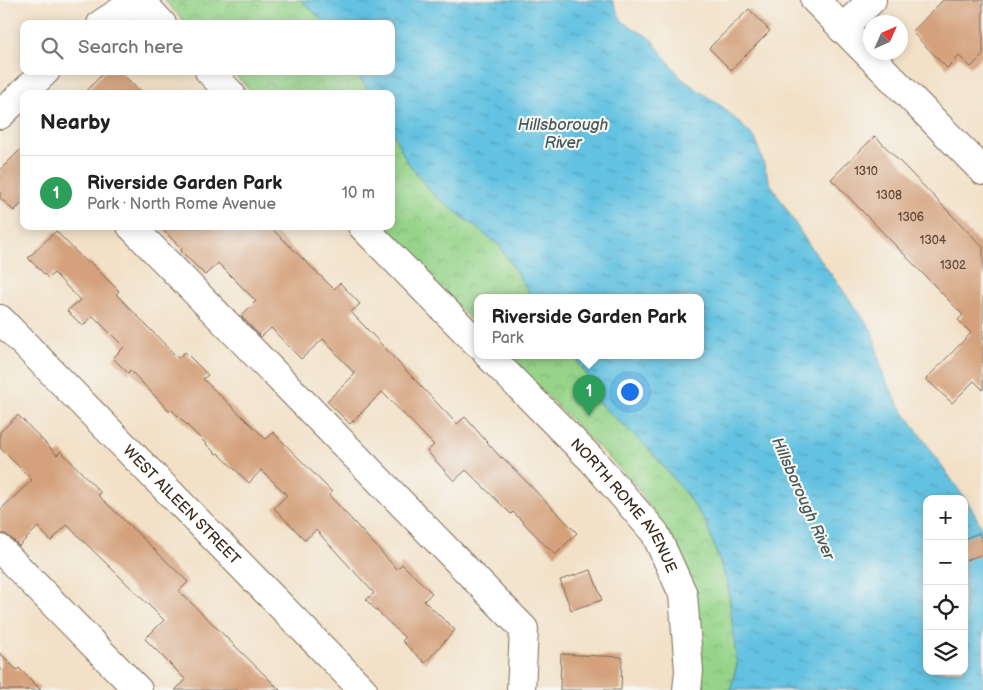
<!DOCTYPE html>
<meta charset="utf-8">
<style>
:root{--surface:#fff;--page:#f2f2f2;--text:#222;--muted:#767676;--line:#e0e0e0;--accent:#b5179e}
body{margin:0;font-family:"Balsamiq Sans",sans-serif;background:var(--page);color:var(--text)}
.controls{position:absolute;right:15px;bottom:15px;display:grid;overflow:hidden;border-radius:10px;box-shadow:0 2px 12px #0003}
.controls button{width:45px;height:45px;display:grid;place-items:center;padding:0;border:0;border-bottom:1px solid var(--line);background:var(--surface);color:var(--text);font:25px sans-serif}
.compass{position:absolute;left:863px;top:15px;width:45px;height:45px;border-radius:50%;background:var(--surface);box-shadow:0 2px 12px #0003;rotate:45deg}
.you{position:absolute;left:629px;top:391px;width:18px;height:18px;margin:-12px;border:4px solid #fff;border-radius:50%;background:#1a73e8;box-shadow:0 0 0 8px #1a73e833}
.badge{display:grid;place-items:center;width:32px;height:32px;border-radius:50%;background:var(--accent);color:#fff;font-size:16px;font-weight:700}
.pin{position:absolute;translate:-50% -41px;filter:drop-shadow(0 1px 2px #0008)}
.pin::after{content:'';position:absolute;top:26px;width:18px;height:15px;background:inherit;clip-path:polygon(0 0,100% 0,50% 100%)}
.popup{position:absolute;left:474px;top:294px;width:230px;height:65px;box-sizing:border-box;display:grid;place-content:center;border-radius:10px;background:var(--surface);filter:drop-shadow(0 1px 4px #0005);font-size:16px;white-space:nowrap;color:var(--muted)}
.popup b{font-size:19px;color:var(--text)}
.popup::after{content:'';position:absolute;left:50%;top:100%;margin-left:-10px;border:10px solid transparent;border-top-color:var(--surface)}
.list{margin:0;padding:0;list-style:none}
h2{display:flex;justify-content:space-between;align-items:center;height:65px;margin:0;padding:0 20px;font-size:21px}
h2 small{font-size:16px;font-weight:400;color:var(--muted)}
.list li{display:grid;grid-template-columns:32px 1fr auto;gap:15px;align-items:center;box-sizing:border-box;height:75px;padding:0 20px;border-top:1px solid var(--line)}
.list b{display:block;font-size:19px;white-space:nowrap}
.list p{margin:0;font-size:16px;white-space:nowrap;color:var(--muted)}
.list em{font-size:16px;font-style:normal;color:var(--muted)}
.icon{flex:none;width:28px;height:28px;fill:none;stroke:currentColor;stroke-width:2;stroke-linecap:round;stroke-linejoin:round}
.map{position:relative;flex:none;width:983px;height:690px;overflow:hidden}
.search{position:absolute;background:var(--surface);box-shadow:0 2px 12px #0003;left:20px;top:20px;width:375px;height:55px;display:flex;align-items:center;gap:12px;box-sizing:border-box;padding:0 18px;border-radius:10px;color:var(--muted);font-size:19px}
.panel{position:absolute;background:var(--surface);box-shadow:0 2px 12px #0003;left:20px;top:90px;width:375px;height:140px;border-radius:10px}
.map>svg:first-child{display:block}
.park{fill:url(#park-crowns);stroke:#687f54}
.water{fill:url(#water-ripples);stroke:#4f7680;fill-rule:evenodd}
.building{fill:#d4a17c}
.lines{fill:none;stroke-linecap:round;stroke-linejoin:round}
.minor-casing{stroke:#7b6a59;stroke-width:30}
.minor{stroke:#fff;stroke-width:28}
.labels{text-anchor:middle;stroke-width:4.5;stroke-linejoin:round;paint-order:stroke}
.number-label{font-size:12px;fill:#614836}
.street-label{font-size:15px;fill:#3b2a1e;stroke:#f6f6f2}
.water-label{font-size:16px;font-style:italic;fill:#475858;stroke:#f6f6f2}
</style>
<div class="map">
<svg width="983" height="690" viewBox="0 0 983 690">
<defs>
<pattern id="park-crowns" width="20" height="18" patternUnits="userSpaceOnUse" patternTransform="scale(1.25)"><rect width="20" height="18" fill="#96d48a"/><path d="M2 6a3 3 0 1 1 6 0M12 15a3 3 0 1 1 6 0" fill="none" stroke="#82b677"/></pattern>
<pattern id="water-ripples" width="26" height="14" patternUnits="userSpaceOnUse" patternTransform="scale(1.25)"><rect width="26" height="14" fill="#63c2e1"/><path d="M2 4q2-2 4 0t4 0M15 11q2-2 4 0t4 0" fill="none" stroke="#539eb6"/></pattern>
</defs>
<rect width="100%" height="100%" fill="#f6f6f2"/>
<filter id="ink" filterUnits="userSpaceOnUse"><feTurbulence type="fractalNoise" baseFrequency=".02" numOctaves="2"/><feDisplacementMap in="SourceGraphic" scale="10" xChannelSelector="R" yChannelSelector="G"/><feConvolveMatrix kernelMatrix="1 2 1 2 8 2 1 2 1" color-interpolation-filters="sRGB"/></filter>
<filter id="wash" filterUnits="userSpaceOnUse"><feTurbulence type="fractalNoise" baseFrequency=".0096" numOctaves="4" result="noise"/><feDisplacementMap in="SourceGraphic" scale="20" xChannelSelector="R" yChannelSelector="G"/><feGaussianBlur stdDeviation="1.12" result="paint"/><feColorMatrix in="noise" values="0 0 0 0 0 0 0 0 0 0 0 0 0 0 0 0 0 1.4 0 .05"/><feComposite in="paint" operator="in"/></filter>
<g filter="url(#wash)">
<rect width="100%" height="100%" fill="#f2e1c7"/>
<g class="park">
<polygon points="164,0 301,0 326,24 187,24"/>
<polygon points="232,71 355,71 371,94 253,94"/>
<polygon points="391,129 406,160 433,194 499,245 532,297 478,297 478,327 379,226 391,226"/>
<polygon points="506,355 573,355 588,376 683,490 706,523 728,585 737,665 730,690 700,690 660,520 631,480"/>
</g>
<path class="water" d="M 301,0 L 612,0 L 622,21 L 650,38 L 682,79 L 724,108 L 755,138 L 770,183 L 805,239 L 872,330 L 883,375 L 897,402 L 970,506 L 983,530 L 983,690 L 730,690 L 737,665 L 728,585 L 706,523 L 683,490 L 648,448 L 587,392 L 588,376 L 573,355 L 700,355 L 700,297 L 532,297 L 499,245 L 433,194 L 406,160 L 391,129 L 391,94 L 371,94 L 355,71 L 391,71 L 391,24 L 326,24 ZM 927,499 L 964,499 L 964,671 L 927,671 Z"/>
<g id="blocks">
<g class="building">
<polygon points="943,0 983,0 983,55 971,67 959,56 947,68 912,32"/>
<polygon points="749,9 770,31 731,70 709,48"/>
<polygon points="105,71 119,71 143,94 84,94"/>
<polygon points="875,136 983,247 983,390 974,381 952,403 926,379 971,333 958,320 963,315 831,179"/>
<polygon points="24,146 24,201 14,211 0,198 0,170"/>
<polygon points="159,226 269,226 334,289 340,283 360,304 351,312 414,379 457,424 465,417 501,458 502,457 577,533 555,555 513,512 511,514 466,470 454,481 427,451 434,445 382,392 350,424 327,401 355,374 323,339 301,359 271,328 261,337 241,316 256,301 218,263 205,275 181,251 182,249"/>
<polygon points="56,231 87,263 89,261 119,291 116,294 178,358 185,352 208,375 203,379 266,439 273,432 332,492 329,495 397,569 402,564 432,593 424,601 455,630 425,663 402,641 405,638 366,600 374,593 316,530 305,540 274,508 287,495 261,470 249,483 218,453 216,454 171,409 169,411 130,370 128,373 113,358 124,347 93,316 83,326 67,311 80,300 54,273 48,278 28,258"/>
<polygon points="18,415 57,455 61,451 101,493 98,495 188,582 179,591 280,690 175,690 186,680 145,639 164,620 67,525 51,541 38,527 19,546 11,538 5,534 0,534 0,510 32,480 0,448 0,432"/>
<polygon points="979,533 983,543 983,554 964,561 964,539"/>
<polygon points="591,570 602,600 571,610 560,580"/>
<polygon points="0,653 17,670 19,668 41,690 0,690"/>
<polygon points="561,654 622,657 621,690 560,690"/>
</g>
</g>
</g>
<g filter="url(#ink)">
<use href="#blocks" fill-opacity="0" stroke="#7b6a59" stroke-width="1"/>
<g class="lines">
<defs>
<g id="minor">
<polyline points="815,0 983,171"/>
<polyline points="101,24 130,5 151,12 162,24"/>
<polyline points="842,29 872,0"/>
<polyline points="209,71 231,94"/>
<polyline points="0,115 46,71"/>
<polyline points="131,226 524,629 521,690"/>
<polyline points="362,226 478,344"/>
<path id="s1" d="M 0,319 L 363,690"/>
<path id="s2" d="M 488,355 L 593,461 L 655,533 L 683,594 L 689,671 L 687,690"/>
<polyline points="0,549 138,690"/>
</g>
</defs>
<use href="#minor" class="minor-casing"/>
<use href="#minor" class="minor"/>
</g>
</g>
<g class="labels">
<g class="number-label">
<text x="866" y="175">1310</text>
<text x="889" y="199">1308</text>
<text x="911" y="221">1306</text>
<text x="933" y="244">1304</text>
<text x="953" y="269">1302</text>
</g>
<g class="street-label">
<text dy="5" stroke="none"><textPath href="#s1" startOffset="260">WEST AILEEN STREET</textPath></text>
<text dy="5" stroke="none"><textPath href="#s2" startOffset="204">NORTH ROME AVENUE</textPath></text>
</g>
<g class="water-label">
<text x="563" y="130">Hillsborough<tspan x="563" dy="18">River</tspan></text>
<text transform="translate(804 498) rotate(66)" y="6">Hillsborough River</text>
</g>
</g>
</svg>
<div class="controls">
<button>+</button>
<button>−</button>
<button><svg class="icon" aria-label="locate" viewBox="0 0 24 24"><circle cx="12" cy="12" r="6"/><path d="M12 2v4M12 18v4M2 12h4M18 12h4"/></svg></button>
<button><svg class="icon" aria-label="layers" viewBox="0 0 24 24"><path d="M12 4l9 5-9 5-9-5zM3 14l9 5 9-5"/></svg></button>
</div>
<svg class="compass" viewBox="-18 -18 36 36"><path d="M0-13l5 13h-10z" fill="#e53935"/><path d="M0 13l5-13h-10z" fill="#767676"/></svg>
<div class="you"></div>
<div class="pin badge" style="left:589px;top:416px;background:#2e9e5b">1</div>
<div class="popup"><b>Riverside Garden Park</b>Park</div>
<div class="search"><svg class="icon" aria-label="search" viewBox="0 0 24 24"><circle cx="10" cy="10" r="6"/><path d="M15 15l6 6"/></svg>Search here</div>
<section class="panel">
<h2>Nearby<small></small></h2>
<ul class="list">
<li><span class="badge" style="background:#2e9e5b">1</span><div><b>Riverside Garden Park</b><p>Park · North Rome Avenue</p></div><em>10 m</em></li>
</ul>
</section>
</div>
